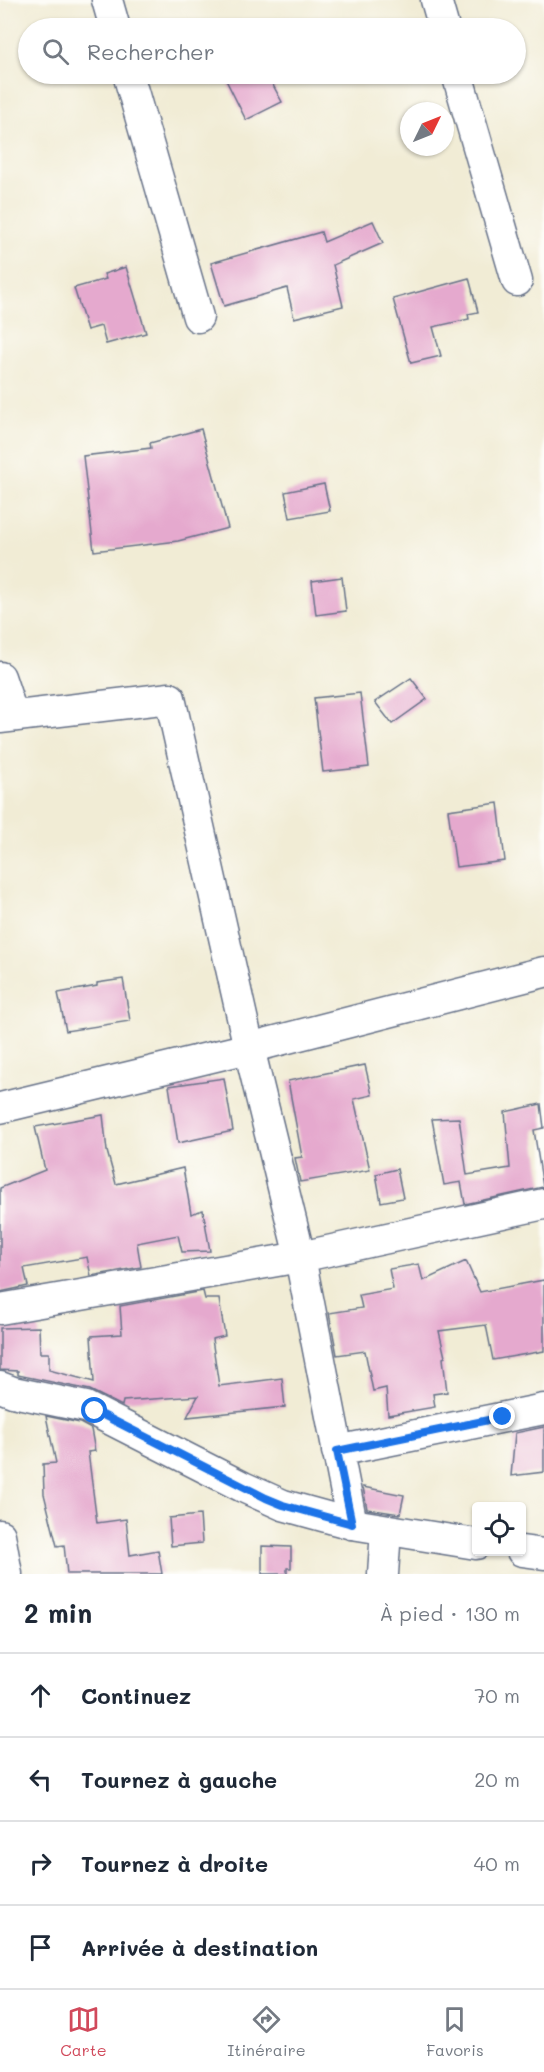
<!DOCTYPE html>
<html lang="fr">
<meta charset="utf-8">
<style>
:root{--surface:#fff;--page:#f2f2f3;--text:#1f2937;--muted:#747a83;--line:#e0e1e3;--accent:#d1495b}
body{margin:0;font-family:Mali,sans-serif;background:var(--page);color:var(--text)}
.controls{position:absolute;right:18px;bottom:18px;display:grid;overflow:hidden;border-radius:6px;box-shadow:0 2px 4px #0004}
.controls button{width:54px;height:54px;display:grid;place-items:center;padding:0;border:0;border-bottom:2px solid var(--line);background:var(--surface);color:var(--text);font:30px sans-serif}
.compass{position:absolute;left:400px;top:102px;width:54px;height:54px;border-radius:50%;background:var(--surface);box-shadow:0 2px 4px #0004;rotate:47deg}
.stop{position:absolute;width:18px;height:18px;margin:-14px;border:4px solid #1a73e8;border-radius:50%;background:#fff}
.stop.end{background:#1a73e8;border-color:#fff;box-shadow:0 2px 6px #0008}
.list{margin:0;padding:0;list-style:none}
h2{display:flex;justify-content:space-between;align-items:center;height:78px;margin:0;padding:0 24px;font-size:26px}
h2 small{font-size:20px;font-weight:400;color:var(--muted)}
.list li{display:grid;grid-template-columns:39px 1fr auto;gap:18px;align-items:center;box-sizing:border-box;height:84px;padding:0 24px;border-top:2px solid var(--line)}
.list b{display:block;font-size:22px;white-space:nowrap}
.list em{font-size:20px;font-style:normal;color:var(--muted)}
.icon{flex:none;width:33px;height:33px;fill:none;stroke:currentColor;stroke-width:2;stroke-linecap:round;stroke-linejoin:round}
.map{position:relative;flex:none;width:544px;height:1574px;overflow:hidden}
.search{position:absolute;background:var(--surface);box-shadow:0 2px 4px #0004;left:18px;right:18px;top:18px;height:66px;display:flex;align-items:center;gap:15px;box-sizing:border-box;padding:0 21px;border-radius:33px;color:var(--muted);font-size:22px}
.sheet{height:414px;background:var(--surface)}
nav{display:flex;justify-content:space-around;align-items:center;box-sizing:border-box;height:84px;border-top:2px solid var(--line);background:var(--surface);font-size:16px;color:var(--muted)}
nav a{display:grid;justify-items:center;gap:3px}
nav .on{color:var(--accent)}
.map>svg:first-child{display:block}
.building{fill:#e5a9ce}
.lines{fill:none;stroke-linecap:round;stroke-linejoin:round}
.street-casing{stroke:#667188;stroke-width:33}
.street{stroke:#fff;stroke-width:30}
.route{stroke:#1a73e8;stroke-width:8}
</style>
<div class="map">
<svg width="544" height="1574" viewBox="0 0 544 1574">
<rect width="100%" height="100%" fill="#fdfcf7"/>
<filter id="ink" filterUnits="userSpaceOnUse"><feTurbulence type="fractalNoise" baseFrequency=".0167" numOctaves="2"/><feDisplacementMap in="SourceGraphic" scale="12" xChannelSelector="R" yChannelSelector="G"/><feConvolveMatrix kernelMatrix="1 2 1 2 8 2 1 2 1" color-interpolation-filters="sRGB"/></filter>
<filter id="wash" filterUnits="userSpaceOnUse"><feTurbulence type="fractalNoise" baseFrequency=".008" numOctaves="4" result="noise"/><feDisplacementMap in="SourceGraphic" scale="24" xChannelSelector="R" yChannelSelector="G"/><feGaussianBlur stdDeviation="1.35" result="paint"/><feColorMatrix in="noise" values="0 0 0 0 0 0 0 0 0 0 0 0 0 0 0 0 0 1.4 0 .05"/><feComposite in="paint" operator="in"/></filter>
<g filter="url(#wash)">
<rect width="100%" height="100%" fill="#f1ecd5"/>
<g id="blocks">
<g class="building">
<polygon points="223,74 267,74 282,102 246,120"/>
<polygon points="373,221 383,243 333,265 343,306 294,318 287,288 224,306 211,263 321,232 324,242"/>
<polygon points="126,267 146,333 106,344 101,326 87,330 74,288 106,279 104,274"/>
<polygon points="469,278 478,312 468,314 469,319 433,327 441,356 411,363 393,299"/>
<polygon points="201,429 228,528 178,541 94,551 83,456 151,448 150,443"/>
<polygon points="324,484 330,511 290,518 285,492"/>
<polygon points="342,577 346,611 316,615 312,581"/>
<polygon points="411,678 427,699 392,724 375,702"/>
<polygon points="360,693 369,767 323,772 314,698"/>
<polygon points="498,803 505,861 456,867 448,810"/>
<polygon points="123,979 130,1021 66,1031 58,993 97,986 97,983"/>
<polygon points="365,1065 372,1095 354,1099 370,1170 300,1182 295,1158 302,1157 288,1081"/>
<polygon points="224,1078 233,1131 178,1143 169,1086"/>
<polygon points="541,1104 544,1128 534,1130 543,1187 465,1204 461,1182 444,1185 432,1119 459,1118 467,1175 510,1168 505,1112"/>
<polygon points="103,1115 107,1151 116,1184 183,1168 191,1214 203,1210 210,1251 182,1252 178,1235 137,1243 141,1267 91,1276 87,1257 24,1268 28,1286 0,1292 0,1188 45,1170 35,1127"/>
<polygon points="397,1169 403,1198 381,1202 376,1174"/>
<polygon points="466,1261 480,1292 544,1280 544,1351 493,1360 486,1325 439,1331 445,1357 443,1358 447,1392 433,1394 435,1407 388,1415 386,1388 373,1391 365,1351 337,1355 329,1313 362,1308 359,1295 393,1289 389,1269 419,1264 423,1281"/>
<polygon points="203,1291 205,1299 219,1299 221,1312 225,1336 212,1339 219,1386 282,1378 285,1407 187,1417 198,1396 123,1401 122,1406 90,1390 18,1375 18,1371 0,1370 0,1328 39,1327 40,1353 49,1353 49,1370 94,1382 91,1336 122,1334 120,1306"/>
<polygon points="46,1416 80,1423 91,1429 95,1451 88,1452 97,1523 126,1519 130,1555 158,1550 162,1574 67,1574 64,1545 57,1546 44,1494 43,1464 56,1463"/>
<polygon points="544,1427 544,1472 511,1476 515,1433"/>
<polygon points="363,1487 404,1495 400,1514 367,1509"/>
<polygon points="200,1515 202,1543 171,1546 169,1518"/>
<polygon points="262,1546 291,1547 291,1568 287,1568 287,1574 262,1574"/>
</g>
</g>
</g>
<g filter="url(#ink)">
<use href="#blocks" fill-opacity="0" stroke="#667188" stroke-width="1.5"/>
<g class="lines">
<defs>
<g id="street">
<polyline points="107,0 115,28"/>
<polyline points="436,0 444,28"/>
<polyline points="128,74 198,317"/>
<polyline points="457,74 517,281"/>
<polyline points="0,677 13,716"/>
<polyline points="0,718 170,698 249,1048 300,1257 352,1524"/>
<polyline points="0,1108 249,1048 544,972"/>
<polyline points="0,1309 300,1257 544,1204"/>
<polyline points="0,1387 13,1392 86,1407 243,1487 283,1505 352,1524 476,1544"/>
<polyline points="337,1451 544,1409"/>
<polyline points="0,1535 7,1574"/>
<polyline points="522,1551 544,1554"/>
<polyline points="383,1574 386,1530"/>
</g>
</defs>
<use href="#street" class="street-casing"/>
<use href="#street" class="street"/>
</g>
</g>
<g class="lines" filter="url(#ink)">
<polyline class="route" points="95,1411 266,1498 283,1505 352,1524 337,1451 503,1417"/>
</g>
</svg>
<div class="controls">
<button><svg class="icon" aria-label="locate" viewBox="0 0 24 24"><circle cx="12" cy="12" r="6"/><path d="M12 2v4M12 18v4M2 12h4M18 12h4"/></svg></button>
</div>
<svg class="compass" viewBox="-18 -18 36 36"><path d="M0-13l5 13h-10z" fill="#e53935"/><path d="M0 13l5-13h-10z" fill="#747a83"/></svg>
<div class="stop" style="left:95px;top:1411px"></div>
<div class="stop end" style="left:503px;top:1417px"></div>
<div class="search"><svg class="icon" aria-label="search" viewBox="0 0 24 24"><circle cx="10" cy="10" r="6"/><path d="M15 15l6 6"/></svg>Rechercher</div>
</div>
<section class="sheet">
<h2>2 min<small>À pied · 130 m</small></h2>
<ul class="list">
<li><svg class="icon" aria-label="ahead" viewBox="0 0 24 24"><path d="M12 20V5M6 11l6-6 6 6"/></svg><div><b>Continuez</b></div><em>70 m</em></li>
<li><svg class="icon" aria-label="left" viewBox="0 0 24 24"><path d="M17 20v-9H6M10 6l-5 5 5 5"/></svg><div><b>Tournez à gauche</b></div><em>20 m</em></li>
<li><svg class="icon" aria-label="right" viewBox="0 0 24 24"><path d="M7 20v-9h11M14 6l5 5-5 5"/></svg><div><b>Tournez à droite</b></div><em>40 m</em></li>
<li><svg class="icon" aria-label="arrive" viewBox="0 0 24 24"><path d="M6 21V4h12l-3 4 3 4H6"/></svg><div><b>Arrivée à destination</b></div></li>
</ul>
</section>
<nav>
<a class="on"><svg class="icon" aria-label="map" viewBox="0 0 24 24"><path d="M3 6l6-2 6 2 6-2v14l-6 2-6-2-6 2zM9 4v14M15 6v14"/></svg>Carte</a>
<a><svg class="icon" aria-label="directions" viewBox="0 0 24 24"><path d="M12 3l9 9-9 9-9-9zM9 14v-3h6M13 9l2 2-2 2"/></svg>Itinéraire</a>
<a><svg class="icon" aria-label="saved" viewBox="0 0 24 24"><path d="M7 4h10v16l-5-4-5 4z"/></svg>Favoris</a>
</nav>
